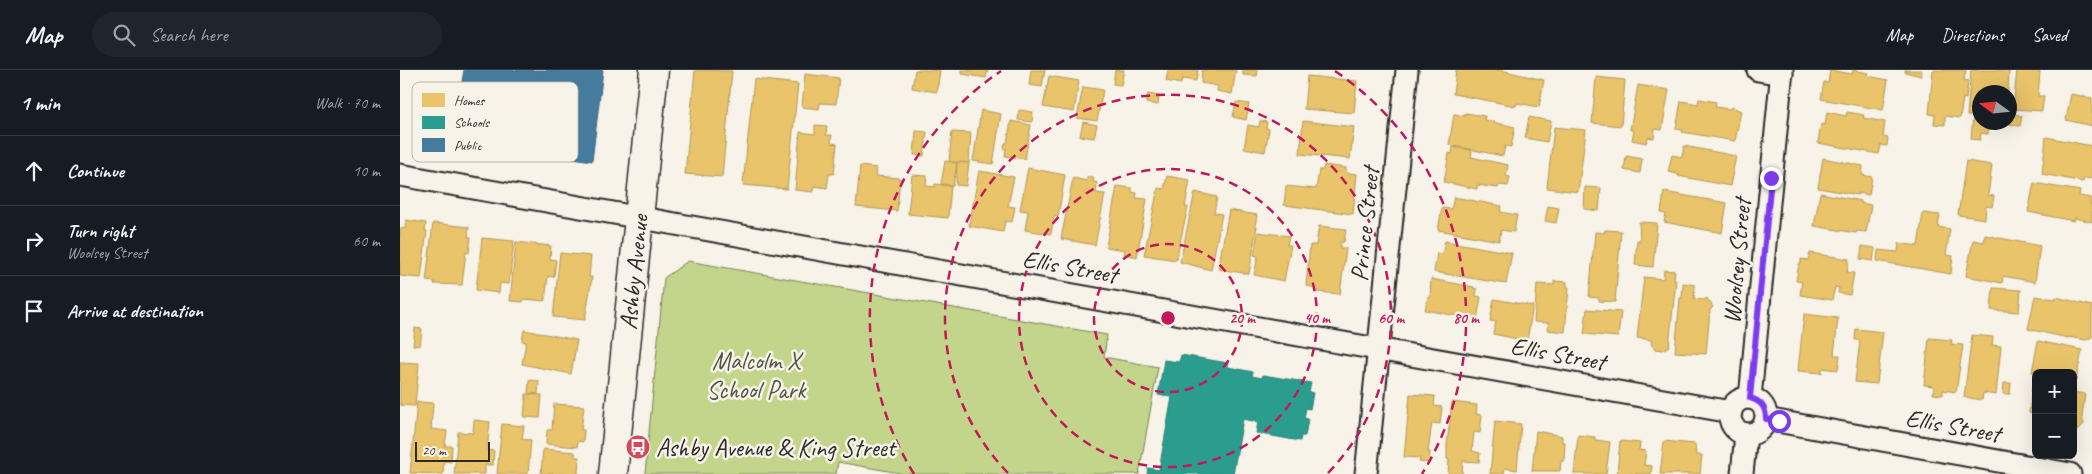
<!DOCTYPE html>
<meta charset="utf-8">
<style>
:root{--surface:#171b24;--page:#20242c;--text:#f1f3f6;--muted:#9ea1a6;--line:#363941}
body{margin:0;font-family:Caveat,sans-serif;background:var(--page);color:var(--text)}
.controls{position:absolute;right:15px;bottom:15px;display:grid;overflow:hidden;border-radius:8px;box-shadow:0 5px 20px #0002}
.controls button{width:45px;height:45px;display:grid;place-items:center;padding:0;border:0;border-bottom:1px solid var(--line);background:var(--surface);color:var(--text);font:25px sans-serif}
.compass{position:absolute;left:1572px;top:15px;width:45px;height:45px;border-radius:50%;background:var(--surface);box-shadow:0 5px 20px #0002;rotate:285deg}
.scale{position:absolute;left:15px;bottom:12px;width:75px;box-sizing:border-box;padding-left:5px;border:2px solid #2b2b2b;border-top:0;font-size:14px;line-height:18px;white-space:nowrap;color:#2b2b2b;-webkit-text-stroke:4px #f7f3e8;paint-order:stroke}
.stop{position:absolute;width:15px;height:15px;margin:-11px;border:4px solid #7c3aed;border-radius:50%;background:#fff}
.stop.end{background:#7c3aed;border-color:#fff;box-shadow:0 1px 5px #0008}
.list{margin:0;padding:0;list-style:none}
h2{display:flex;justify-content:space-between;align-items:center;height:65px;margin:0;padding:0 20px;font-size:21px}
h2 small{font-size:16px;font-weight:400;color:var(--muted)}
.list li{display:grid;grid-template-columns:32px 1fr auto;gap:15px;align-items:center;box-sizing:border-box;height:70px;padding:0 20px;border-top:1px solid var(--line)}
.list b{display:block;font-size:19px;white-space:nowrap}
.list p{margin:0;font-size:16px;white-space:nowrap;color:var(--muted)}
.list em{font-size:16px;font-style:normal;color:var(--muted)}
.icon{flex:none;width:28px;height:28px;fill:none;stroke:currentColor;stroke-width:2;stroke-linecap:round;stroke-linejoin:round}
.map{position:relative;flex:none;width:1692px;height:404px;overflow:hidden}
header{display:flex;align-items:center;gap:30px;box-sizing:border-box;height:70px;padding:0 25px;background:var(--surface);border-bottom:1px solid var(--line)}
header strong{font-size:24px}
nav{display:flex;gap:28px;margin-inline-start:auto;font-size:18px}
.search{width:350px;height:45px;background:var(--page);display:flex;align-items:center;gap:12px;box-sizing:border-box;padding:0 18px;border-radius:28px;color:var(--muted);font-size:19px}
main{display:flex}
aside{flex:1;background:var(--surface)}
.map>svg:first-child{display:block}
.green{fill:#c3d58a;stroke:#77805a}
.homes{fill:#e9c46a;stroke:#b09657}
.schools{fill:#2a9d8f;stroke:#2a7b71}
.public{fill:#457b9d;stroke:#3d637b}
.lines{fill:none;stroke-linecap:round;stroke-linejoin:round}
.minor-casing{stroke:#2b2b2b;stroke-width:25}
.primary-casing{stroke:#2b2b2b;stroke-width:31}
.minor{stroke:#f7f3e8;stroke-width:21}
.primary{stroke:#f7f3e8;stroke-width:28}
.route{stroke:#7c3aed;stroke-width:6}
.ring{fill:none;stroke:#c2185b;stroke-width:2.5;stroke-dasharray:9 6}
.labels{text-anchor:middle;stroke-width:5;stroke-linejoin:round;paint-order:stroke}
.street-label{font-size:25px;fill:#2b2b2b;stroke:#f7f3e8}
.park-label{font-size:25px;fill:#515643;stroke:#f7f3e8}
.poi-label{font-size:25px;fill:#2b2b2b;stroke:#f7f3e8;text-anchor:start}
.key{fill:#f7f3e8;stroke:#bab7af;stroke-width:1}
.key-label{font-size:14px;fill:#2b2b2b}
.centre{fill:#c2185b;stroke:#f7f3e8;stroke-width:2.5}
.ring-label{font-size:15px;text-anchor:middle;font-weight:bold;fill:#c2185b;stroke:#f7f3e8;stroke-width:5;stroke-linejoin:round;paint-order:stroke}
</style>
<header>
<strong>Map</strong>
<div class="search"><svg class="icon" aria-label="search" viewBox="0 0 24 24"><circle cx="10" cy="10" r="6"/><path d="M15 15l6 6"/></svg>Search here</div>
<nav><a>Map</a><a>Directions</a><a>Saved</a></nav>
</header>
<main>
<aside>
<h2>1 min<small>Walk · 70 m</small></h2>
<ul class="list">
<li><svg class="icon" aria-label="ahead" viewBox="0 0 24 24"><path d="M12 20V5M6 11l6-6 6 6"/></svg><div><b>Continue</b></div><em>10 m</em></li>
<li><svg class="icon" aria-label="right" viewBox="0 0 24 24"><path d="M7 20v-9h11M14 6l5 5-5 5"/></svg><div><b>Turn right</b><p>Woolsey Street</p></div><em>60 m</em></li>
<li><svg class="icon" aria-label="arrive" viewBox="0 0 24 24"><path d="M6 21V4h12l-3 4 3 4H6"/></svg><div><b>Arrive at destination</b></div></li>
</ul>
</aside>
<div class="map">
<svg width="1692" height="404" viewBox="0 0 1692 404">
<rect width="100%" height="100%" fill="#f7f3e8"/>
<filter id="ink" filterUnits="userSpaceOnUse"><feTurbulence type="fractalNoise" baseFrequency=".02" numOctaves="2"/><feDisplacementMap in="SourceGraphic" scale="10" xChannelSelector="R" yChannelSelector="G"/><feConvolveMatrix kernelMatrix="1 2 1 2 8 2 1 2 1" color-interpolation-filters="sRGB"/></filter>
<g filter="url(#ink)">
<polygon class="green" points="288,191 707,265 704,287 758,297 739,404 505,404 438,392 436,404 245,404 264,208"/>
<g class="homes">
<polygon points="295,0 332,1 322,107 285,104"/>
<polygon points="515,0 540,0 537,22 512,18"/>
<polygon points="562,0 588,0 586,8 562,4"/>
<polygon points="631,0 645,0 642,17 629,15"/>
<polygon points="715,0 724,0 721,15 713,14"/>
<polygon points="768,0 798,0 796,11 782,9 781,14 766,11"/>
<polygon points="802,0 836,0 832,24 817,21 818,16 801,13"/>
<polygon points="843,0 858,0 857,6 843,5"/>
<polygon points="1056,0 1100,0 1144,10 1139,37 1117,33 1116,36 1053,24"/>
<polygon points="1430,0 1452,4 1453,0 1469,3 1468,6 1488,10 1483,40 1421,29 1424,12 1428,13"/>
<polygon points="1505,0 1522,0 1521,6 1505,2"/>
<polygon points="1533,0 1566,0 1564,10 1568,11 1566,29 1563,28 1560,48 1545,46 1545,55 1534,54 1535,45 1529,44"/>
<polygon points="1571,0 1609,0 1608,22 1580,22 1580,52 1589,52 1588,64 1581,63 1580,70 1571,69 1573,46 1567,46"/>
<polygon points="1617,0 1640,2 1638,26 1644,26 1642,41 1613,39"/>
<polygon points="405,4 439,8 436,34 420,33 419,39 402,37"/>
<polygon points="649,6 679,11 674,42 643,37"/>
<polygon points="907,6 957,11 954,43 904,39"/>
<polygon points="1196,7 1225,10 1221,56 1192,53"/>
<polygon points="354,9 398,14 387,119 343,115"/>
<polygon points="1238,15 1269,20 1262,60 1255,59 1254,68 1248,67 1246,73 1232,70 1234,60 1230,60"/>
<polygon points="683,17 703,20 697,51 677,48"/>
<polygon points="748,24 759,26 758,35 746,33"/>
<polygon points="1671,24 1692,28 1692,56 1666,50"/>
<polygon points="1299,29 1316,32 1315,37 1329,39 1332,37 1341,41 1335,71 1282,62 1283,60 1276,59 1281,31 1298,34"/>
<polygon points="836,32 849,34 846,50 833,47"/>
<polygon points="581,40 601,44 593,94 573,91"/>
<polygon points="619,40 633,42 632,52 618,50"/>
<polygon points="1427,42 1446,46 1447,42 1464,45 1463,48 1485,52 1483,67 1488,68 1487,76 1481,75 1479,84 1418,73 1421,54 1425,55"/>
<polygon points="1065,43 1085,46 1084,50 1115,57 1111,77 1105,76 1103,86 1049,75 1054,44 1065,46"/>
<polygon points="1611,43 1622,46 1620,56 1609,54"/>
<polygon points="1129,47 1151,51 1147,72 1125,68"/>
<polygon points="611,51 631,55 625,89 605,86 606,79 604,78 605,73 607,73"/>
<polygon points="860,51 867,52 866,58 869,59 865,82 844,78 848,55 859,57"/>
<polygon points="903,51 954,57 950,89 900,84"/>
<polygon points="683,52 697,55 694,68 680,66"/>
<polygon points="415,55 427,56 426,65 432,65 431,73 437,74 434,104 429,104 427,118 414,116 413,122 395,120 400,62 415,64"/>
<polygon points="1154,57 1186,60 1178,122 1147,118"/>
<polygon points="516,61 527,62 524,86 514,85"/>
<polygon points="552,62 571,63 569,93 549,92"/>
<polygon points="1646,67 1692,76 1692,109 1684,108 1683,112 1642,104"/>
<polygon points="1284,76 1336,86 1330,116 1278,106 1278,104 1268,102 1272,85 1282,87"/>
<polygon points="1053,77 1072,80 1071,87 1108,95 1106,106 1110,107 1108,116 1099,115 1098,118 1077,115 1077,119 1044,112 1049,83 1052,84"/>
<polygon points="1226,86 1242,89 1240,103 1224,100"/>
<polygon points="1423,88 1463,96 1462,105 1472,107 1469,125 1458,123 1458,125 1418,118"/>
<polygon points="545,91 557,93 553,116 541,114"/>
<polygon points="1566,91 1592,95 1588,125 1594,126 1592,137 1586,136 1585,149 1558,145"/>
<polygon points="557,92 569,93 566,116 556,115"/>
<polygon points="924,95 946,98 946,103 957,104 953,144 884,135 886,116 916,119 919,100 923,100"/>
<polygon points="460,96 477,98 476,106 500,108 497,141 456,137"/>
<polygon points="628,98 665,105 658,147 654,146 651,164 625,160 628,141 620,140"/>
<polygon points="579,101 614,107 608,136 615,137 612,152 605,151 603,162 569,156"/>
<polygon points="512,105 527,106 526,116 535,117 535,114 551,116 548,148 508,144"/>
<polygon points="767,106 790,110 785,137 788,137 776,190 744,185 758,118 764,119"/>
<polygon points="687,107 694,108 693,112 697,113 696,123 705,124 695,175 661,169 673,108 687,111"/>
<polygon points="1634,113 1680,121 1679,126 1691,128 1690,134 1692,135 1692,152 1675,148 1674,151 1628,142"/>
<polygon points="717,116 732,118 732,122 737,123 736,128 747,129 737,187 724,184 725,180 706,177"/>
<polygon points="1185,117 1201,118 1199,141 1184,139"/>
<polygon points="795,122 817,127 814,143 822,144 811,200 780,192"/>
<polygon points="1264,122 1327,133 1322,163 1264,152 1266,144 1261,143"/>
<polygon points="1420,123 1461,131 1461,133 1471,135 1466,162 1457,161 1456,163 1414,156"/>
<polygon points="1054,127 1102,136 1100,142 1117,145 1114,162 1101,160 1099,171 1038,160 1042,138 1051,139"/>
<polygon points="1148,136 1159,138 1156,153 1145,151"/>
<polygon points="829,140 857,145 855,156 857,156 849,204 818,199"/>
<polygon points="1523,143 1540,145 1538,157 1550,159 1546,185 1553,186 1551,204 1477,191 1478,180 1498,182 1499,173 1518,176"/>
<polygon points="6,150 26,153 25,161 27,161 21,208 0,206 0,158 5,159"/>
<polygon points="1239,152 1257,153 1253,197 1235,195 1237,170 1240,171"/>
<polygon points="33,153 69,157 68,167 71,167 69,183 66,182 62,215 34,214 35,212 26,211"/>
<polygon points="919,156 946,159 944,172 941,172 940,178 946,178 940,224 917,222 917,218 906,216 910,175 916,175"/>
<polygon points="1205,160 1221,161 1215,232 1199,231 1199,228 1189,227 1195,162 1204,163"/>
<polygon points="858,162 889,166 887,175 891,175 884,211 854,205 858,186 854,185"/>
<polygon points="1585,165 1640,176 1635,212 1603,206 1602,213 1566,206 1573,170 1584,172"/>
<polygon points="82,168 114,171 109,214 100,213 99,223 76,220"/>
<polygon points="1045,171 1112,183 1106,214 1034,202 1037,183 1042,184"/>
<polygon points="116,172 151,176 150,189 156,190 154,207 148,206 145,231 124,229 123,232 110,231"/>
<polygon points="1462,176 1475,178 1473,191 1460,189"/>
<polygon points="160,183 191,186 189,207 192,207 185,250 153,247"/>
<polygon points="1410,183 1449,189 1447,202 1454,203 1450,225 1438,223 1439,218 1435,217 1432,230 1400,225 1402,212 1396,211 1399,194 1401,194 1401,189 1408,190"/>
<polygon points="1264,200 1275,201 1274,210 1276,210 1269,276 1263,280 1255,279 1251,274 1252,270 1237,268 1244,207 1263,209"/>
<polygon points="1031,209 1074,217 1073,218 1077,219 1076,226 1081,227 1076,255 1071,254 1072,247 1068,246 1068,248 1025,240 1028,227 1030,228"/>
<polygon points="1154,211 1167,212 1167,217 1169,217 1165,262 1148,260 1149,253 1134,252 1137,214 1154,215"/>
<polygon points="1283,213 1295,215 1294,229 1304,230 1307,228 1313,237 1310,240 1306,284 1275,282 1280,228 1282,228"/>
<polygon points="1593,218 1621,220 1619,242 1591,240"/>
<polygon points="1635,226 1655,229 1656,227 1692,236 1692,267 1686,270 1668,267 1668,268 1628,259"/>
<polygon points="1094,229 1133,236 1127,271 1093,264 1096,252 1090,251"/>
<polygon points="1187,239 1221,242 1218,267 1184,264"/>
<polygon points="1404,244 1438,248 1434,285 1440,285 1438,300 1422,298 1422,303 1398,301"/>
<polygon points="15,258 22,259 20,276 13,275"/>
<polygon points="1456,259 1483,262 1477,314 1455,312 1460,270 1455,270"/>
<polygon points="124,260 177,270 171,304 122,294 126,272 122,271"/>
<polygon points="1572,265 1593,267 1592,275 1601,276 1596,325 1583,323 1582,330 1564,327"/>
<polygon points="1529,268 1552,270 1551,274 1563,275 1556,322 1543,320 1543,325 1533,324 1534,316 1524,315"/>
<polygon points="1638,271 1682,280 1676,311 1673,310 1673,303 1632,302"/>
<polygon points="0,292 19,293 15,336 0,335"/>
<polygon points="129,310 139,311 138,324 128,323"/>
<polygon points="1604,313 1611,313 1610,324 1603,324"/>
<polygon points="1632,317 1636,318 1636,354 1634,354 1635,345 1629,343"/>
<polygon points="1673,322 1685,324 1682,346 1684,354 1676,362 1673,360"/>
<polygon points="126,324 142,325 140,348 124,347"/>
<polygon points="1010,324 1035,326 1034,336 1042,337 1040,354 1032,353 1028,382 1030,382 1029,393 1019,392 1020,388 1004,387"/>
<polygon points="17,332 33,333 31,359 47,361 45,376 52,376 51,392 44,391 43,404 10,403"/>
<polygon points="1052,332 1077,335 1076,344 1082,345 1080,363 1074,362 1072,381 1080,383 1079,392 1063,391 1062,404 1048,404 1049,389 1047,389 1047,374"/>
<polygon points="154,334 184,336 181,360 184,360 183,372 178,371 177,377 146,374 147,360 152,360"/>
<polygon points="74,350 90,352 87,380 94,381 93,395 85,395 85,404 54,404 58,362 73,363"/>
<polygon points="1095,351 1121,354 1117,400 1105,398 1104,404 1090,404"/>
<polygon points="102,354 124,356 122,369 131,370 128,404 97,404"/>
<polygon points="1136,361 1162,366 1162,372 1165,372 1164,391 1161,391 1160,401 1132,401"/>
<polygon points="1178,365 1195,367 1195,370 1210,372 1206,404 1174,404"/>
<polygon points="1220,371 1240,373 1239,380 1246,381 1244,395 1252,396 1251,404 1217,404"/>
<polygon points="1264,371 1295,374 1296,385 1302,385 1300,404 1260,404"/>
<polygon points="143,379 175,382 175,387 179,387 178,404 141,404"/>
</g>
<polygon class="schools" points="781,285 828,293 828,297 853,302 852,306 862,308 863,305 911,313 909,322 913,323 910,339 906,338 904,348 908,349 905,366 901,366 900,371 856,363 858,352 843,349 833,404 747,404 748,398 759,400 772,327 758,325 764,290 779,292"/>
<polygon class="public" points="64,0 203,0 192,91 129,81 131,71 112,67 110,81 59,72 63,54 55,52"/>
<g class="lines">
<defs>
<g id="minor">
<polyline points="1358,0 1382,4"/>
<polyline points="0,105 1331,342"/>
<polyline points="1350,328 1382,0"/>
<circle cx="1348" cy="346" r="18"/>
<polyline points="1366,349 1670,404"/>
<polyline points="966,404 1007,0"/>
<polyline points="1342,404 1346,364"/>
</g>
<polyline id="primary" points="213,404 254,0"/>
</defs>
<use href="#minor" class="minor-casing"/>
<use href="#primary" class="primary-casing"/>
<use href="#minor" class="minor"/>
<use href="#primary" class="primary"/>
</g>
</g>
<g class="lines" filter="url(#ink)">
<path class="route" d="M 1371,108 L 1350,328 C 1361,331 1366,337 1366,349 L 1379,351"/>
</g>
<g class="ring">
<circle cx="768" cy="248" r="74"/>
<circle cx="768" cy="248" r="149"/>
<path d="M608 403A223 223 0 1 1 928 403"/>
<path d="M514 404A298 298 0 0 1 601 1M935 1A298 298 0 0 1 1022 404"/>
</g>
<defs>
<symbol id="bus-disc" viewBox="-11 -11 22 22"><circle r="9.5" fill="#d1495b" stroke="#f7f3e8"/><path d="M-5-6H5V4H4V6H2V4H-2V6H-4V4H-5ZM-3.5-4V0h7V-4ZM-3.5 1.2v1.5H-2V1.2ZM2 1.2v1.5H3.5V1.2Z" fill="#fff"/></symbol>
</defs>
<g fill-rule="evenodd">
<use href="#bus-disc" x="224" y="363" width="28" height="28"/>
</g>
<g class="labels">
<g class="street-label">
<text transform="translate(964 154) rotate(-84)" y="9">Prince Street</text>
<text transform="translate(1336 191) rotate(-85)" y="9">Woolsey Street</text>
<text transform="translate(670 196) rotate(10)" y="9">Ellis Street</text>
<text transform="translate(233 202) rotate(-84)" y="9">Ashby Avenue</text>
<text transform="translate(1158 283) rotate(10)" y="9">Ellis Street</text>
<text transform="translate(1553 355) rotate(10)" y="9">Ellis Street</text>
</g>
<g class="park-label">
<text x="356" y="299">Malcolm X<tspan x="356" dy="29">School Park</tspan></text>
</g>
<g class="poi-label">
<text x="256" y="386">Ashby Avenue &amp; King Street</text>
</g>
</g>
<rect x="12" y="12" width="166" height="80" rx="8" class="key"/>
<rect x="22" y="23" width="23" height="14" fill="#e9c46a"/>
<rect x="22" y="46" width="23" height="13" fill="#2a9d8f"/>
<rect x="22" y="68" width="23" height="14" fill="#457b9d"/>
<g class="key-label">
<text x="54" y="35">Homes</text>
<text x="54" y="57">Schools</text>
<text x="54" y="80">Public</text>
</g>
<circle cx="768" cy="248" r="8" class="centre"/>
<g class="ring-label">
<text x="842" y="253">20 m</text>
<text x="917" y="253">40 m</text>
<text x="991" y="253">60 m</text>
<text x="1066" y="253">80 m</text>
</g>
</svg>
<div class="controls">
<button>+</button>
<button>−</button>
</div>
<svg class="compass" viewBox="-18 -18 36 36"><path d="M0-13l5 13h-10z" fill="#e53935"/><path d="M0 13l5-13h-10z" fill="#9ea1a6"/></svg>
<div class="scale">20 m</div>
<div class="stop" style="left:1379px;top:351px"></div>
<div class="stop end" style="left:1371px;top:108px"></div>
</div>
</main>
